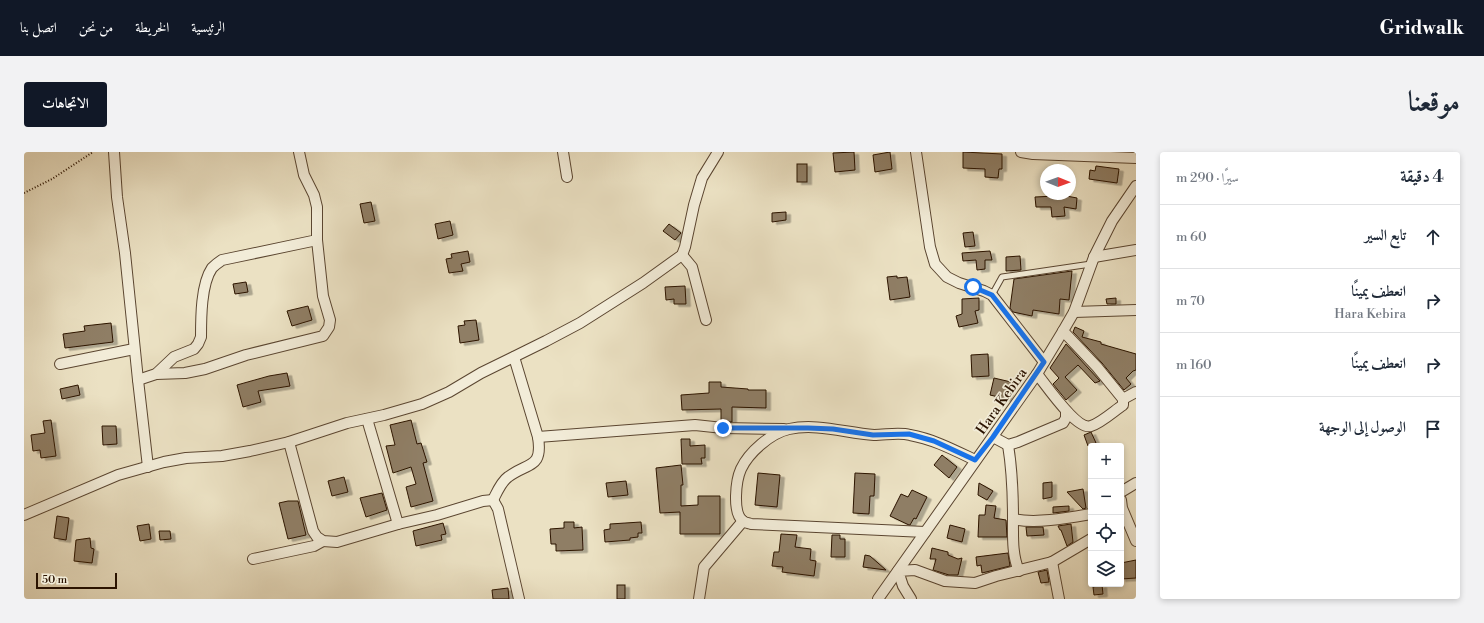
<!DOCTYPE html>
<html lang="ar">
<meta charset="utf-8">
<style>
:root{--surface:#fff;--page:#f2f2f3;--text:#1f2937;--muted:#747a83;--line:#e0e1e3;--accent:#111827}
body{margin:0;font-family:"Libre Bodoni",Amiri,serif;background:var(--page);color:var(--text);direction:rtl}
.controls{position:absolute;right:12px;bottom:12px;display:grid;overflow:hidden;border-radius:4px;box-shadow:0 2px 6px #0003}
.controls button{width:36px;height:36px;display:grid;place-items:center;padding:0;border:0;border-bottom:1px solid var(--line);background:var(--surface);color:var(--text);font:20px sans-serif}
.compass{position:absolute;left:1016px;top:12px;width:36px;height:36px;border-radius:50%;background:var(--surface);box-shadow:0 2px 6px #0003;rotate:91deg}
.scale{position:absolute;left:12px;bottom:10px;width:81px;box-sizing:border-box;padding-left:4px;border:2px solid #2b1300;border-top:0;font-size:11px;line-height:14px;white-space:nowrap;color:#2b1300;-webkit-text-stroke:3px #f2ecd8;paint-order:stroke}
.stop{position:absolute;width:12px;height:12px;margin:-9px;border:3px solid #1a73e8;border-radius:50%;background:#fff}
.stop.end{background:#1a73e8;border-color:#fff;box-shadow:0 1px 4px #0008}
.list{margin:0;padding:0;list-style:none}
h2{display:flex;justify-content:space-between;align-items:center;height:52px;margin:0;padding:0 16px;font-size:17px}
h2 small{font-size:13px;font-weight:400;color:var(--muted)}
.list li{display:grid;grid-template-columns:26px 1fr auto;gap:12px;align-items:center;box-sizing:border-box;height:64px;padding:0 16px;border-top:1px solid var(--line)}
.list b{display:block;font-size:15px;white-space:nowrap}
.list p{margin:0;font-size:13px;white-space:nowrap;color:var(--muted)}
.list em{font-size:13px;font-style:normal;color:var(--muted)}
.icon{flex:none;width:22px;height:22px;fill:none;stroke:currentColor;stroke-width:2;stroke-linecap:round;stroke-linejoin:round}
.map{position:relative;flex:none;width:1112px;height:447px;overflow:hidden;direction:ltr;border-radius:4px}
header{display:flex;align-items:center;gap:24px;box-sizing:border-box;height:56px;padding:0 20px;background:var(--accent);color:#fff}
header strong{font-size:19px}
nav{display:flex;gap:22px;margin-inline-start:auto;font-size:14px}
.intro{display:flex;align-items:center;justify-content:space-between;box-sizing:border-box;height:96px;padding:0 24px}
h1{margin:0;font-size:28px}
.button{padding:10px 18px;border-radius:4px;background:var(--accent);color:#fff;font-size:14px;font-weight:700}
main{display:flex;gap:24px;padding:0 24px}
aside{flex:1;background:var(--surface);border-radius:4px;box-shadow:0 2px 6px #0003}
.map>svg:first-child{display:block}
.building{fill:#8f7e65;stroke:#2b1300;filter:url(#shadow)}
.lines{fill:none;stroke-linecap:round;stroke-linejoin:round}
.lane-casing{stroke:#5b4631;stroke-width:7}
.street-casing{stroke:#5b4631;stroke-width:12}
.path{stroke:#2b1300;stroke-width:2;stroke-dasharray:1 2;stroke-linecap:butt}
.lane{stroke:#f2ecd8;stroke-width:5}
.street{stroke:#f2ecd8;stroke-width:10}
.route{stroke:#1a73e8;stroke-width:5}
.labels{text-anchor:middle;stroke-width:3.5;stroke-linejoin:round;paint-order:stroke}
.street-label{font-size:14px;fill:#2b1300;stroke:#f2ecd8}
</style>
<header>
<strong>Gridwalk</strong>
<nav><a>الرئيسية</a><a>الخريطة</a><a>من نحن</a><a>اتصل بنا</a></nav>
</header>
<div class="intro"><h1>موقعنا</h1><a class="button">الاتجاهات</a></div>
<main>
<aside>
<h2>4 دقيقة<small>سيرًا · 290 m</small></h2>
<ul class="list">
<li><svg class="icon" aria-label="ahead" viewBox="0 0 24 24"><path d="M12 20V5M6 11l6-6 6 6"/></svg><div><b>تابع السير</b></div><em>60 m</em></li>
<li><svg class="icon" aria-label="right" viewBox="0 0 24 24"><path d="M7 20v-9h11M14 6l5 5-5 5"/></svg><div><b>انعطف يمينًا</b><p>Hara Kebira</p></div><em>70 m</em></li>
<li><svg class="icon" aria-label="right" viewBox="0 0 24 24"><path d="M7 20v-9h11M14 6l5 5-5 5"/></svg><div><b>انعطف يمينًا</b></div><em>160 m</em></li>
<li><svg class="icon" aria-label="arrive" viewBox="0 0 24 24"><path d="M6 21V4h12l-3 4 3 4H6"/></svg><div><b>الوصول إلى الوجهة</b></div></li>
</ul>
</aside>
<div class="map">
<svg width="1112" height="447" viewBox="0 0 1112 447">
<defs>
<filter id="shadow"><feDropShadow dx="4.5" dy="2.5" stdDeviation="0" flood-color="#0004"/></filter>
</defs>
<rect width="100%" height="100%" fill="#ebe1c3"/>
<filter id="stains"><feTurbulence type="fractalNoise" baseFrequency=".005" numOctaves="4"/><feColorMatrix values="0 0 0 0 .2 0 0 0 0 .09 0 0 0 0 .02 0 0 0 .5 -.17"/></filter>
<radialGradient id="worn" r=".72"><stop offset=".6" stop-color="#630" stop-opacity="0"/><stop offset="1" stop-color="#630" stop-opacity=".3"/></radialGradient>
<g class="building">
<polygon points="830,0 831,18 811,20 809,1"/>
<polygon points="866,0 868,17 851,20 849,3"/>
<polygon points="939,0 978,2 978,17 975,17 974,26 961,25 961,17 939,16"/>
<rect x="773" y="12" width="10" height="18"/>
<polygon points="1072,14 1095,17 1093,31 1065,27 1066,18 1071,19"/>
<polygon points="1032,42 1053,46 1052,57 1040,55 1041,64 1028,65 1027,55 1012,55 1011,45 1032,44"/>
<polygon points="347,50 351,69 340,71 336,52"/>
<polygon points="762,60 762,68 748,70 748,61"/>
<polygon points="426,69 429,83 414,87 411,72"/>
<polygon points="645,72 657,81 651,88 639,79"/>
<polygon points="949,80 951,94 941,95 939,81"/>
<polygon points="444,99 446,110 437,112 439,119 425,121 422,107 428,106 427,102"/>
<polygon points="966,99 968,108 961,108 961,117 953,118 952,108 939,109 938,101"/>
<polygon points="996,104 997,118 982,119 982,105"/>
<polygon points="1048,119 1045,148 1036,147 1035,162 1009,158 1008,164 989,160 986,156 990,127"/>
<polygon points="873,124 873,126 883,125 886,145 866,148 863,125"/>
<polygon points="222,130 224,140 211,142 209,132"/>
<polygon points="661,134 662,152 650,152 650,147 642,148 641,135"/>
<polygon points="955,146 955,158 951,159 954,171 935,175 932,164 938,162 938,147"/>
<polygon points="1092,146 1092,152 1083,152 1082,147"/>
<polygon points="284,154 288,168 268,174 263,159"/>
<polygon points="452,168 455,188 436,191 434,174 441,173 440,169"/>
<polygon points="87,171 89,190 41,196 39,182 61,179 60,174"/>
<polygon points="1051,175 1060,179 1058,185 1077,190 1077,192 1112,202 1112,218 1109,219 1102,226 1107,232 1100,238 1078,211 1049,180"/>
<polygon points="1042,192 1076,229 1071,231 1054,213 1041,225 1053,238 1042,248 1029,232 1035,226 1026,216"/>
<polygon points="964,202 965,224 948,225 947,203"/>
<polygon points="263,221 266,234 234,239 237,250 219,255 213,233 245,224"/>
<polygon points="970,226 987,230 983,247 966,243"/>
<polygon points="685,230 697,230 697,235 724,237 724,238 742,238 742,256 708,255 708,270 697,269 697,257 658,258 657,243 685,241"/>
<polygon points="54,233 56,243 38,247 36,237"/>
<polygon points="27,268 32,304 17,306 16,298 9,299 7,283 21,281 19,269"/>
<polygon points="387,268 393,292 397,291 403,310 399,311 409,349 387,355 382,335 392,332 387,315 369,321 362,294 371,293 366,273"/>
<polygon points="78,274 92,274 93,292 79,293"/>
<polygon points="1067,280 1072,291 1064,294 1060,283"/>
<polygon points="657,287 666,287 666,294 681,293 681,306 677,306 678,312 658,312"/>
<polygon points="918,303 933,315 925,326 910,313"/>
<polygon points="657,313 659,333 657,333 657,354 674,353 674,344 696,344 696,382 656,382 656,360 636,361 632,316"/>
<polygon points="734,321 756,323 753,355 731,353"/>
<polygon points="831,321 851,322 850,344 846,344 845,362 829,361"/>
<polygon points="320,325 324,340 308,344 304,329"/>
<polygon points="602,329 604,343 584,345 582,331"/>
<polygon points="1028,330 1028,345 1019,347 1019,331"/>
<polygon points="955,331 969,339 963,348 954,343"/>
<polygon points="1059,337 1062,356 1059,357 1043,340"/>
<polygon points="888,338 903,345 892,367 890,366 886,373 885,373 866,364 877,342 884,345"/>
<polygon points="358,341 363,358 342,365 336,346"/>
<polygon points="264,349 274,349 282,383 264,387 255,351"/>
<polygon points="962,353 972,354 970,366 982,368 983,385 954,385 955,363 961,363"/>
<polygon points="1045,354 1045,359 1029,361 1029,355"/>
<polygon points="33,364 45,366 42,388 30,386"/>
<polygon points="540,370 550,370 550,376 558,375 559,398 532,399 532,392 527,392 526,377 540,376"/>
<polygon points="617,370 618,381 614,381 614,385 606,386 606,388 581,390 580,378 586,377 586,372"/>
<polygon points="419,371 422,382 417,383 418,388 392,394 389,379"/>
<polygon points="125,372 127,387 116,389 113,374"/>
<polygon points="1047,372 1049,390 1043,394 1037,378 1036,378 1034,374"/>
<polygon points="926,373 941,377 938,390 923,386"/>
<polygon points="1002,375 1019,375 1020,383 1003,384"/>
<polygon points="135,379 146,379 147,387 136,388"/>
<polygon points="757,382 773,383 771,395 787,397 786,408 792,409 790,424 758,420 759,415 748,414 750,400 755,400"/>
<polygon points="808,383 816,383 816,387 821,387 821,405 807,405"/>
<polygon points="66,386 67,396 70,397 68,411 50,409 52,388"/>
<polygon points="908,396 924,400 924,403 934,407 938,406 934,423 925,423 909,418 912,407 906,407"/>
<polygon points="984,401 986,414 958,421 957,413 953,414 952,405"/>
<polygon points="841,403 846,404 862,418 839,415"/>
<polygon points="1112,408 1112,426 1097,427 1097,411"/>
<polygon points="1023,418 1025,430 1017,431 1014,420"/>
<rect x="593" y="433" width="8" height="14"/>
<polygon points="1078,433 1079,442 1070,443 1069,435"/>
<polygon points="484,436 485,447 469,447 468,438"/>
</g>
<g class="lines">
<defs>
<polyline id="lane" points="968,143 978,125 1067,112"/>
<g id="street">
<polyline points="90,0 93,45 101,101 114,228"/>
<polyline points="539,0 543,25"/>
<polyline points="892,0 906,95 911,112 923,125 935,131 960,139 968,143 1020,210"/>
<polyline points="997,0 1009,2 1112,6"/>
<polyline points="658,103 668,115 682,168"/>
<polyline points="1070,105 1112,98"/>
<polyline points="1050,160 1112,158"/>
<polyline points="36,212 110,197"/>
<polyline points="132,222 161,221 181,217 222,203 299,184 305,175 306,168 299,144 293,88"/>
<path d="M 1013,222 C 1022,233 1053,279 1067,274 C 1077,271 1090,259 1099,253 L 1099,247 L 1073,215 L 1039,179"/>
<polyline points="1099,247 1112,240"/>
<polyline points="343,267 374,372"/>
<polyline points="514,285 671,273 699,276 760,277"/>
<polyline points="969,285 984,293 994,290 1039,271 1042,266 1042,259"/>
<polyline points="265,290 289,379 293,385 299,389 313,390 374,372 413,363 459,349 469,348"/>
<path d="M 984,293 C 988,317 989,343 989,367 C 989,385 988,403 995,419"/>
<path d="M 124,315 L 114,228 L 132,222 L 150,205 L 170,197 L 174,192 L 177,185 C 177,166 177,132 188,116 C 191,113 195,110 198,108 L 293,88 L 293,55 L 290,43 L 280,23 L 275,0"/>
<polyline points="1097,340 1112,331"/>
<path d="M 469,348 C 473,340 477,330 484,325 C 504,310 519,317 514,285 L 490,205"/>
<polyline points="469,348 474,357 495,447"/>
<polyline points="1097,348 1098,356 1112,389"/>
<polyline points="0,363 94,323 140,310 162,306 198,304 226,299 265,290 323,271 360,263 398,252 425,240 457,221 522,189 556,171 619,131 658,103 661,95 670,53 678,26 694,0"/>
<path d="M 989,367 C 1012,372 1044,366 1067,362"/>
<path d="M 901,380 L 727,372 C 725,371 721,371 719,369 C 708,361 712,328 717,317 C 725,300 747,281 765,277 C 793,271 822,281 850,283 C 862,283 875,280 886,283 C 909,287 930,298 951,308"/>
<polyline points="229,407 290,394 299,389"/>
<polyline points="1028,410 1035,447"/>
<polyline points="675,447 680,415 719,369"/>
<polyline points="854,447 1013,222 1039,179 1050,160 1070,105 1088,69 1112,34"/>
<polyline points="887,447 879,434 874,419 891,418 921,429 951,431 972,424 1028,410 1067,387"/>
</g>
</defs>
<use href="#lane" class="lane-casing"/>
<use href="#street" class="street-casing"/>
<polyline class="path" points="0,41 28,27 69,0"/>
<use href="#lane" class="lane"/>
<use href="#street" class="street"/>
</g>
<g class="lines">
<polyline class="route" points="699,276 784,276 809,277 849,283 885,282 910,289 951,308 969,285 1020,210 968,143 949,135"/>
</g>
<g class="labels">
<g class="street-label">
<text transform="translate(977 249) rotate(-55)" y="5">Hara Kebira</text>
</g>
</g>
<rect width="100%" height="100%" filter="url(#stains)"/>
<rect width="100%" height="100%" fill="url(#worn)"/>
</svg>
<div class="controls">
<button>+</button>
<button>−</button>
<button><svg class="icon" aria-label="locate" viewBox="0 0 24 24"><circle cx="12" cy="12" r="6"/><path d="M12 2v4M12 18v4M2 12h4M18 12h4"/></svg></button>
<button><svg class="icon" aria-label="layers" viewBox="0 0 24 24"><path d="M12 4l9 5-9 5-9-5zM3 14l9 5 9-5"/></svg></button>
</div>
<svg class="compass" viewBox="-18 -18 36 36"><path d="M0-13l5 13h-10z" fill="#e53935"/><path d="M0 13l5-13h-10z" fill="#747a83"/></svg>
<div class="scale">50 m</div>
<div class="stop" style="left:949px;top:135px"></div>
<div class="stop end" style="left:699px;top:276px"></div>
</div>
</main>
